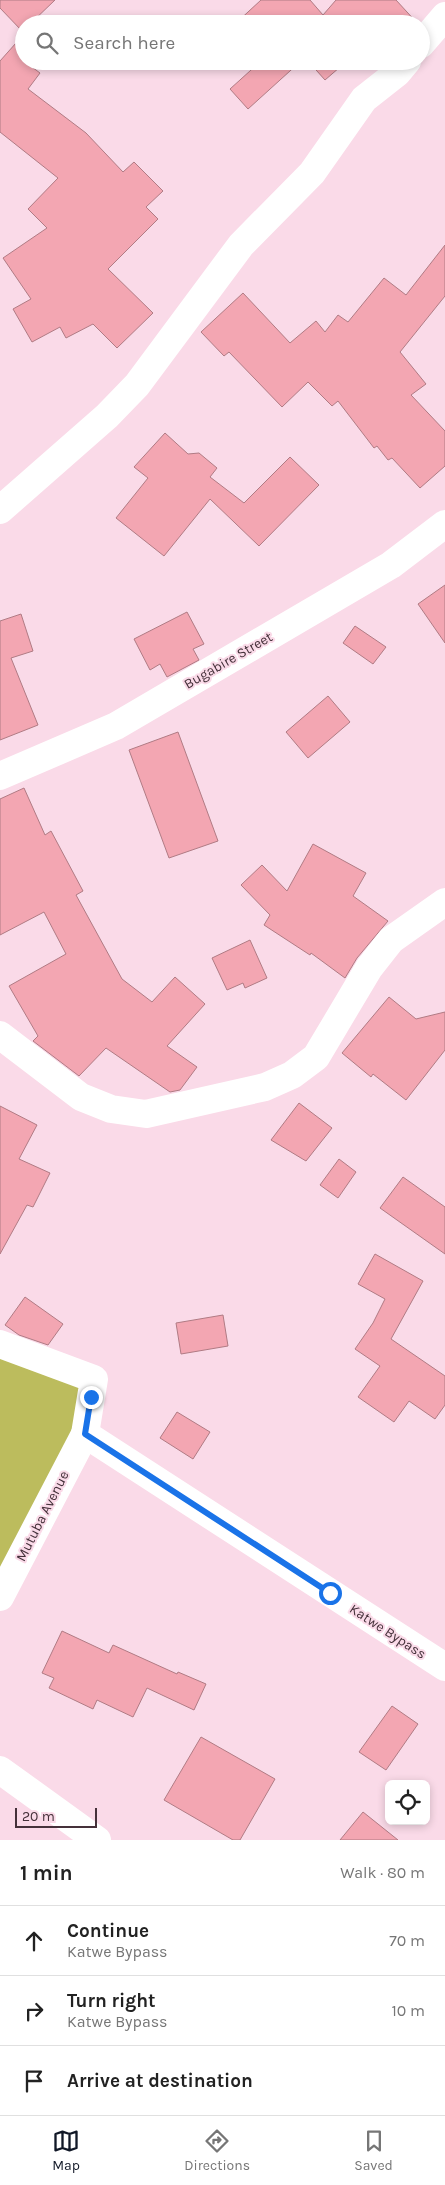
<!DOCTYPE html>
<meta charset="utf-8">
<style>
:root{--surface:#fff;--page:#f6f6f6;--text:#222;--muted:#767676;--line:#e0e0e0;--accent:#111827}
body{margin:0;font-family:Karla,sans-serif;background:var(--page);color:var(--text)}
.controls{position:absolute;right:15px;bottom:15px;display:grid;overflow:hidden;border-radius:8px;box-shadow:0 2px 8px #0003}
.controls button{width:45px;height:45px;display:grid;place-items:center;padding:0;border:0;border-bottom:1px solid var(--line);background:var(--surface);color:var(--text);font:25px sans-serif}
.scale{position:absolute;left:15px;bottom:12px;width:82px;box-sizing:border-box;padding-left:5px;border:2px solid #45313a;border-top:0;font-size:14px;line-height:18px;white-space:nowrap;color:#45313a;-webkit-text-stroke:4px #fadae8;paint-order:stroke}
.stop{position:absolute;width:15px;height:15px;margin:-11px;border:4px solid #1a73e8;border-radius:50%;background:#fff}
.stop.end{background:#1a73e8;border-color:#fff;box-shadow:0 1px 5px #0008}
.list{margin:0;padding:0;list-style:none}
h2{display:flex;justify-content:space-between;align-items:center;height:65px;margin:0;padding:0 20px;font-size:21px}
h2 small{font-size:16px;font-weight:400;color:var(--muted)}
.list li{display:grid;grid-template-columns:32px 1fr auto;gap:15px;align-items:center;box-sizing:border-box;height:70px;padding:0 20px;border-top:1px solid var(--line)}
.list b{display:block;font-size:19px;white-space:nowrap}
.list p{margin:0;font-size:16px;white-space:nowrap;color:var(--muted)}
.list em{font-size:16px;font-style:normal;color:var(--muted)}
.icon{flex:none;width:28px;height:28px;fill:none;stroke:currentColor;stroke-width:2;stroke-linecap:round;stroke-linejoin:round}
.map{position:relative;flex:none;width:445px;height:1840px;overflow:hidden}
.search{position:absolute;background:var(--surface);box-shadow:0 2px 8px #0003;left:15px;right:15px;top:15px;height:55px;display:flex;align-items:center;gap:12px;box-sizing:border-box;padding:0 18px;border-radius:28px;color:var(--muted);font-size:19px}
.sheet{height:275px;background:var(--surface)}
nav{display:flex;justify-content:space-around;align-items:center;box-sizing:border-box;height:70px;border-top:1px solid var(--line);background:var(--surface);font-size:14px;color:var(--muted)}
nav a{display:grid;justify-items:center;gap:2px}
nav .on{color:var(--accent)}
.map>svg:first-child{display:block}
.green{fill:#bcbc5d}
.building{fill:#f3a6b2;stroke:#b07b84}
.lines{fill:none;stroke-linecap:round;stroke-linejoin:round}
.street{stroke:#fff;stroke-width:28}
.route{stroke:#1a73e8;stroke-width:6}
.labels{text-anchor:middle;stroke-width:4;stroke-linejoin:round;paint-order:stroke}
.street-label{font-size:14px;fill:#45313a;stroke:#fadae8}
</style>
<div class="map">
<svg width="445" height="1840" viewBox="0 0 445 1840">
<rect width="100%" height="100%" fill="#fadae8"/>
<polygon class="green" points="0,1341 94,1379 0,1610"/>
<g class="building">
<polygon points="0,0 55,0 30,24 24,24 22,31 0,8"/>
<polygon points="261,0 310,0 323,15 336,0 396,0 418,24 235,24"/>
<polygon points="24,34 24,61 40,73 28,89 86,133 123,172 134,162 163,191 146,207 158,219 108,269 153,313 117,348 93,324 66,338 60,327 32,342 13,309 31,299 3,258 47,228 28,209 58,178 0,132 0,61"/>
<polygon points="261,61 301,61 248,109 230,89"/>
<polygon points="308,61 347,61 325,80"/>
<polygon points="445,245 445,296 400,352 426,384 411,395 445,431 445,466 420,488 392,458 388,460 377,446 374,448 338,401 332,406 308,382 282,407 229,352 224,356 201,332 243,293 290,343 316,321 325,332 338,315 348,322 384,278 406,295"/>
<polygon points="165,433 188,454 199,453 217,468 210,477 244,503 290,457 319,485 259,546 210,499 164,556 116,518 148,478 134,467"/>
<polygon points="445,585 445,643 418,604"/>
<polygon points="187,612 204,644 193,649 199,660 167,677 160,664 150,670 134,639"/>
<polygon points="21,614 33,651 11,658 38,725 0,740 0,621"/>
<polygon points="355,626 386,647 373,664 343,643"/>
<polygon points="328,696 350,722 308,758 286,732"/>
<polygon points="178,732 218,841 169,858 129,750"/>
<polygon points="24,788 45,835 51,831 83,891 76,895 122,979 152,1002 175,977 205,1004 167,1046 197,1067 180,1090 170,1092 106,1048 79,1076 33,1041 38,1036 9,986 66,954 44,912 0,935 0,799"/>
<polygon points="313,844 366,873 353,896 388,921 357,958 345,978 311,953 310,955 264,925 270,915 241,885 262,865 287,891"/>
<polygon points="250,940 267,978 245,988 243,983 227,990 212,958"/>
<polygon points="389,997 416,1019 445,1012 445,1050 406,1100 373,1074 371,1077 342,1053"/>
<polygon points="299,1103 332,1128 306,1161 271,1140"/>
<polygon points="0,1106 37,1125 19,1159 50,1173 33,1207 27,1205 0,1254"/>
<polygon points="339,1159 356,1172 338,1198 320,1185"/>
<polygon points="403,1177 445,1207 445,1254 380,1208"/>
<polygon points="375,1254 423,1281 391,1339 445,1376 445,1405 435,1419 409,1401 394,1422 358,1397 380,1366 355,1349 373,1323 385,1299 358,1284"/>
<polygon points="25,1297 63,1324 48,1345 19,1335 5,1325"/>
<polygon points="223,1315 228,1346 181,1354 176,1323"/>
<polygon points="177,1412 210,1432 193,1459 160,1438"/>
<polygon points="62,1631 109,1653 113,1645 177,1674 178,1672 206,1684 194,1710 147,1688 133,1717 97,1700 93,1709 49,1688 54,1678 42,1673"/>
<polygon points="392,1706 418,1724 386,1770 359,1752"/>
<polygon points="201,1737 275,1779 240,1840 233,1840 164,1800"/>
<polygon points="363,1812 398,1840 340,1840"/>
</g>
<g class="lines">
<g class="street">
<polyline points="421,44 445,16"/>
<polyline points="0,510 107,416 137,385 241,245 312,173 364,99 397,73 407,61"/>
<polyline points="0,776 116,726 391,565 445,524"/>
<polyline points="0,1035 81,1097 111,1109 146,1114 265,1087 292,1075 316,1057 369,968 391,940 445,902"/>
<polyline points="0,1344 94,1379 85,1434 445,1667"/>
<polyline points="0,1597 85,1434"/>
<polyline points="0,1770 97,1840"/>
</g>
</g>
<g class="lines">
<polyline class="route" points="91,1397 85,1434 330,1593"/>
</g>
<g class="labels">
<g class="street-label">
<text transform="translate(228 660) rotate(-30)" y="5">Bugabire Street</text>
<text transform="translate(42 1516) rotate(-63)" y="5">Mutuba Avenue</text>
<text transform="translate(388 1631) rotate(33)" y="5">Katwe Bypass</text>
</g>
</g>
</svg>
<div class="controls">
<button><svg class="icon" aria-label="locate" viewBox="0 0 24 24"><circle cx="12" cy="12" r="6"/><path d="M12 2v4M12 18v4M2 12h4M18 12h4"/></svg></button>
</div>
<div class="scale">20 m</div>
<div class="stop" style="left:330px;top:1593px"></div>
<div class="stop end" style="left:91px;top:1397px"></div>
<div class="search"><svg class="icon" aria-label="search" viewBox="0 0 24 24"><circle cx="10" cy="10" r="6"/><path d="M15 15l6 6"/></svg>Search here</div>
</div>
<section class="sheet">
<h2>1 min<small>Walk · 80 m</small></h2>
<ul class="list">
<li><svg class="icon" aria-label="ahead" viewBox="0 0 24 24"><path d="M12 20V5M6 11l6-6 6 6"/></svg><div><b>Continue</b><p>Katwe Bypass</p></div><em>70 m</em></li>
<li><svg class="icon" aria-label="right" viewBox="0 0 24 24"><path d="M7 20v-9h11M14 6l5 5-5 5"/></svg><div><b>Turn right</b><p>Katwe Bypass</p></div><em>10 m</em></li>
<li><svg class="icon" aria-label="arrive" viewBox="0 0 24 24"><path d="M6 21V4h12l-3 4 3 4H6"/></svg><div><b>Arrive at destination</b></div></li>
</ul>
</section>
<nav>
<a class="on"><svg class="icon" aria-label="map" viewBox="0 0 24 24"><path d="M3 6l6-2 6 2 6-2v14l-6 2-6-2-6 2zM9 4v14M15 6v14"/></svg>Map</a>
<a><svg class="icon" aria-label="directions" viewBox="0 0 24 24"><path d="M12 3l9 9-9 9-9-9zM9 14v-3h6M13 9l2 2-2 2"/></svg>Directions</a>
<a><svg class="icon" aria-label="saved" viewBox="0 0 24 24"><path d="M7 4h10v16l-5-4-5 4z"/></svg>Saved</a>
</nav>
